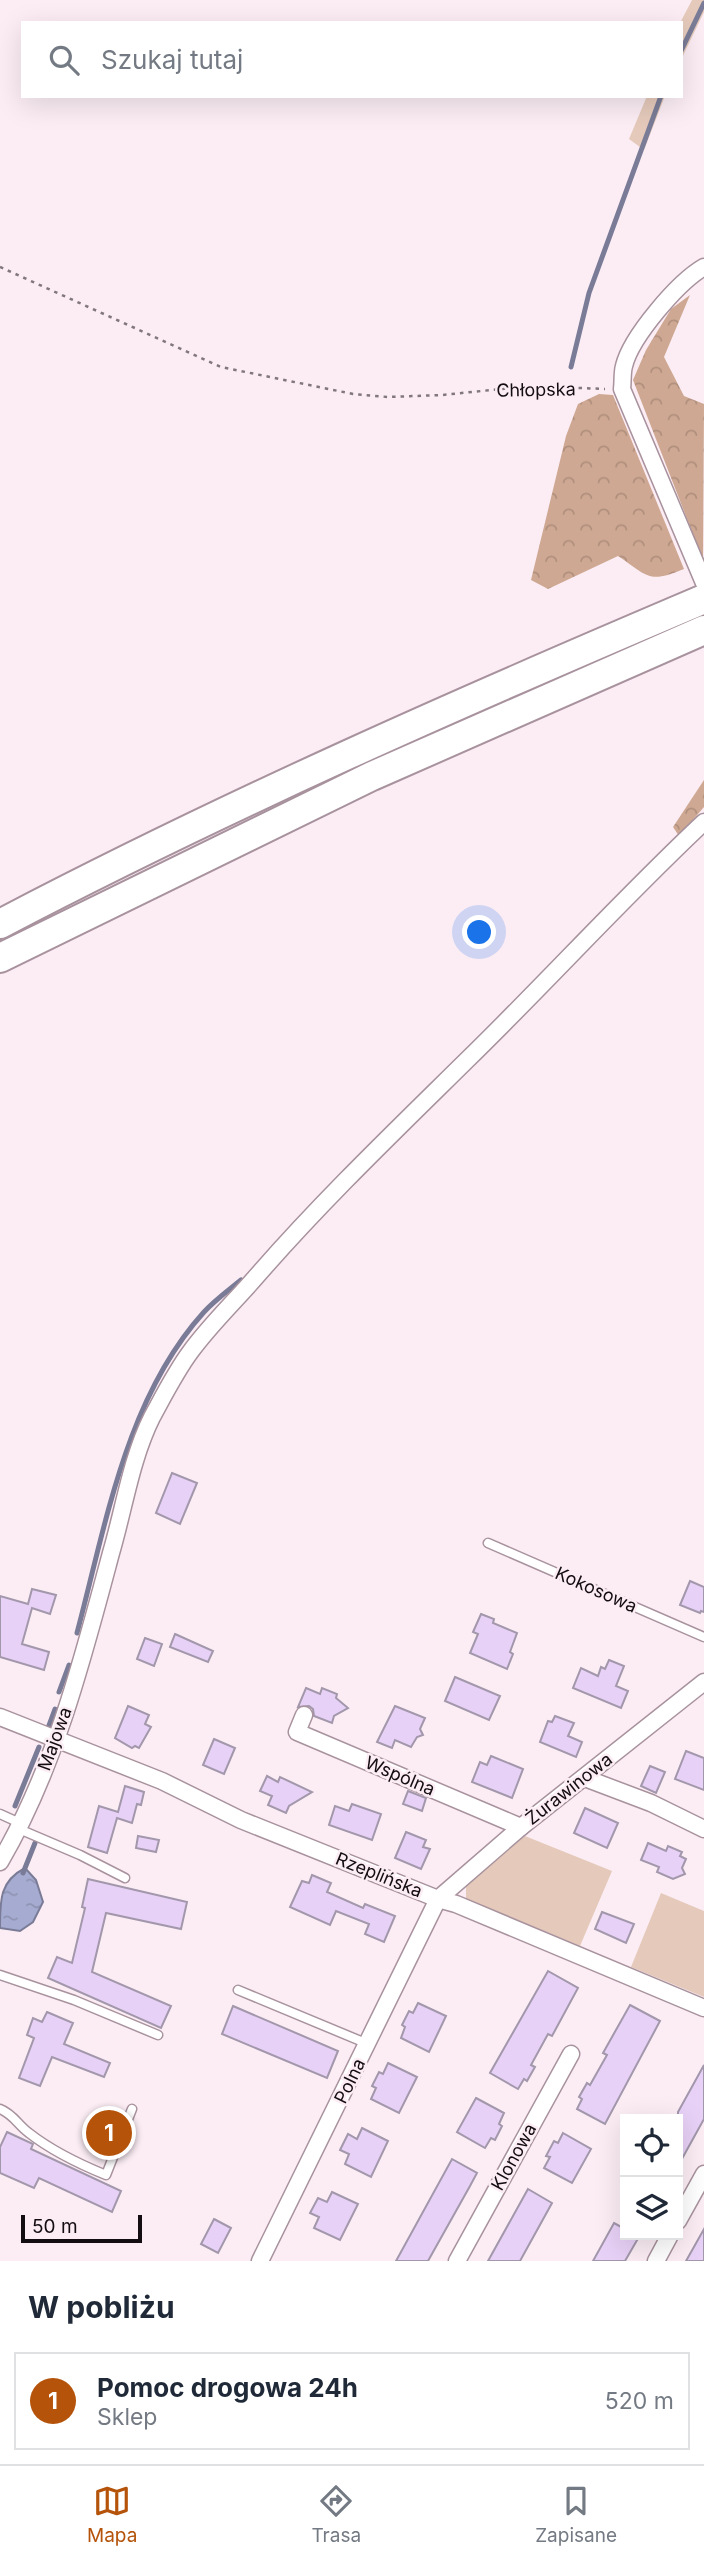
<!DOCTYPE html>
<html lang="pl">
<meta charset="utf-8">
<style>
:root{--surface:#fff;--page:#f6f6f7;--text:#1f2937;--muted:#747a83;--line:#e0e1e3;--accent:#b45309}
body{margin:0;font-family:Inter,sans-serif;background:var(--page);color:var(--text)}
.controls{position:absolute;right:21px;bottom:21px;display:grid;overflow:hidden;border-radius:0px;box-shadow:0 7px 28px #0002}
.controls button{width:63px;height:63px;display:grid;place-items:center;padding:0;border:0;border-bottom:2px solid var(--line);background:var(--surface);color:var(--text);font:35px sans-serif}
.scale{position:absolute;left:21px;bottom:18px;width:121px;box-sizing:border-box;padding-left:7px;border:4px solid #130c10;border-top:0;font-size:19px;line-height:24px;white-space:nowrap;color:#130c10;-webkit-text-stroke:5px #fcedf5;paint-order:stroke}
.you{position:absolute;left:480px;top:933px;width:24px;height:24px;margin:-18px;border:5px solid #fff;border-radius:50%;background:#1a73e8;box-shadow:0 0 0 10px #1a73e833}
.badge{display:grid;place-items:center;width:46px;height:46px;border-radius:50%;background:var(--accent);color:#fff;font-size:23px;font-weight:700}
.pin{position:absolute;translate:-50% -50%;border:4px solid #fff;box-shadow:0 2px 7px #0006}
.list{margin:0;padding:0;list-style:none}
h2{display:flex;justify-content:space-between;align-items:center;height:91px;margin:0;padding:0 28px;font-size:30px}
h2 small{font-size:23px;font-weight:400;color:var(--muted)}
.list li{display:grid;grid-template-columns:46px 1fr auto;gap:21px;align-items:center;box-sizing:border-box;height:98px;margin:0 14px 14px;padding:0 14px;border:2px solid var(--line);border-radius:0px}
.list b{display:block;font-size:26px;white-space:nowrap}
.list p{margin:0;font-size:23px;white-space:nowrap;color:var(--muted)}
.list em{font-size:23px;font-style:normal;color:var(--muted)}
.icon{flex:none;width:38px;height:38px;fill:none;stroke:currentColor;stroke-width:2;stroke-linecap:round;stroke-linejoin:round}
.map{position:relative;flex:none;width:704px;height:2261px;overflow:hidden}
.search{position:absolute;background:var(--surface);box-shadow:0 7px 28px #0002;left:21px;right:21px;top:21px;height:77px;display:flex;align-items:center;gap:18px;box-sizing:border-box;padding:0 24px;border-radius:0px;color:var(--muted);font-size:26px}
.sheet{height:203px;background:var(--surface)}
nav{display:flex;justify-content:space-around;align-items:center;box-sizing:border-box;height:98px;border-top:2px solid var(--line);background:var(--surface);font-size:19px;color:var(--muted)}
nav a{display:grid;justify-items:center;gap:4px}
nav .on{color:var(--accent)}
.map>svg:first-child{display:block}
.grass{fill:#e5cabb}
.forest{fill:url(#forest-crowns)}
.water{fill:url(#water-ripples);stroke:#7a7c97;stroke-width:2}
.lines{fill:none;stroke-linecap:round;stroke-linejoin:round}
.stream{stroke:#7a7c97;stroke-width:5}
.building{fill:#e7d1f6;stroke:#a297ab;stroke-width:2}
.lane-casing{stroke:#a8929d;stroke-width:11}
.street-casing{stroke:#a8929d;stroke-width:19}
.highway-casing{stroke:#a8929d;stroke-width:32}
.path{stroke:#81777c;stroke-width:2.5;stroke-dasharray:3.5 5;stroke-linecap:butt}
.lane{stroke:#fff;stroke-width:8}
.street{stroke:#fff;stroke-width:16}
.highway{stroke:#fff;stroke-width:28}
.labels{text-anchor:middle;stroke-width:5;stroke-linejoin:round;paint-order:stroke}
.street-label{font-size:18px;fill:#130c10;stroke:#fcedf5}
</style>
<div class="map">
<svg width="704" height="2261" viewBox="0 0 704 2261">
<defs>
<pattern id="forest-crowns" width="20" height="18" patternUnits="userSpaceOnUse" patternTransform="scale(1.75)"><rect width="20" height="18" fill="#cea892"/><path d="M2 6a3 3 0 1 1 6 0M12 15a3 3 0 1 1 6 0" fill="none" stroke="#b08f7d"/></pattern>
<pattern id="water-ripples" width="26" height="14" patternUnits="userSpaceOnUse" patternTransform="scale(1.75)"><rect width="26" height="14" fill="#a6acd1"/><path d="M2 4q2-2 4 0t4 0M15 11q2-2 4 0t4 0" fill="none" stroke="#8e93b2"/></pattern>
</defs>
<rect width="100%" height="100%" fill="#fcedf5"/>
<g class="grass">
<polygon points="692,0 704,0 704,12 681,60 680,23"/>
<polygon points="647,96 665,96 644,150 629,139"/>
<polygon points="525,1836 612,1871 580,1946 466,1899 466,1885"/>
<polygon points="661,1893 704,1911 704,1997 631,1967"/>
</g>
<g class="forest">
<polygon points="690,295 664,357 684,396 704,404 703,560 633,380 646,350 671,309"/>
<path d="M 599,394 L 613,395 L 684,569 C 648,584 648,576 618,556 L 548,589 L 531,580 L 566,436 L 578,404 Z"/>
<polygon points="704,780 704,807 679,836 673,827"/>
</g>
<path class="water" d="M 25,1868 L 36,1880 L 43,1902 L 33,1922 L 20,1931 L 0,1928 C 0,1899 0,1881 25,1868 Z"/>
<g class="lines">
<g class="stream">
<polyline points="681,51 704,3"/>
<polyline points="571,367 589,293 661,96"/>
<path d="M 77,1633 C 106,1524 126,1398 204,1312 C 215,1300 229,1290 241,1280"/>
<polyline points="59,1692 69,1665"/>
<polyline points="48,1728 55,1709"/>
<polyline points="15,1806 39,1747"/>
<polyline points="23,1873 35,1843"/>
</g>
</g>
<g class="building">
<polygon points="172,1473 197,1483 180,1524 156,1513"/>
<polygon points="690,1581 704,1587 704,1612 701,1611 700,1613 680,1605"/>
<polygon points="32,1589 56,1595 50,1614 32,1608 22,1644 49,1652 44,1670 0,1657 0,1596 28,1604"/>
<polygon points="481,1614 494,1619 493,1623 517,1633 510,1652 513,1654 507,1669 470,1653 478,1634 473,1632"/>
<polygon points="175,1634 213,1651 208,1662 170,1647"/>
<polygon points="145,1638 162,1644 154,1666 137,1659"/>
<polygon points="609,1660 624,1666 616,1686 628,1691 621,1708 573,1688 581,1668 598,1676 601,1667 605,1669"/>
<polygon points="455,1677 500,1696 489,1720 445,1701"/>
<polygon points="306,1688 320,1694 322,1688 337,1694 336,1698 348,1708 334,1716 332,1723 314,1716 313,1709 309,1706 298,1707"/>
<polygon points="128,1706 149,1715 145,1724 151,1727 139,1748 135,1746 132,1748 115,1738"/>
<polygon points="395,1706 425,1718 420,1729 423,1735 417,1737 411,1747 395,1740 392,1748 377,1742"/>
<polygon points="555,1716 574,1723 568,1736 582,1742 576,1757 540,1742 548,1721 552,1722"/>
<polygon points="214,1739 235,1748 224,1774 203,1765"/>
<polygon points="686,1751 704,1758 704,1790 675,1779"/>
<polygon points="491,1756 523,1769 512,1798 472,1782 480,1762 487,1765"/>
<polygon points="650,1766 665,1772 656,1793 641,1786"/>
<polygon points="267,1776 278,1782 280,1777 312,1792 289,1806 286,1813 268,1805 272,1796 260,1791"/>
<polygon points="125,1786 144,1792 141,1805 137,1804 132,1823 117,1818 107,1853 88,1847 99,1806 118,1812"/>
<polygon points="408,1791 426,1798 422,1811 403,1804"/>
<polygon points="352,1804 381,1814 372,1840 329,1825 335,1806 349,1811"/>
<polygon points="585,1808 618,1823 607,1848 574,1833"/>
<polygon points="406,1832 426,1840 423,1847 430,1849 421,1869 395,1858"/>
<polygon points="138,1836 159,1840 156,1852 136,1848"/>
<polygon points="648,1843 666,1851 668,1846 682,1852 680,1856 686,1859 682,1868 685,1874 673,1879 657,1872 659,1867 641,1860"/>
<polygon points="312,1875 331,1883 327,1892 363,1908 365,1904 395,1916 384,1942 365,1934 369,1924 336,1911 330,1925 290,1907 302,1881 309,1883"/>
<polygon points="88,1879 187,1902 181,1929 106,1913 92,1972 171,2006 161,2028 48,1978 57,1957 72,1963 85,1908 82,1907"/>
<polygon points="602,1912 634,1924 626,1943 595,1929"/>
<polygon points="548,1971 578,1988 552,2036 548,2034 531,2065 535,2067 527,2081 524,2079 518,2089 490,2073"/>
<polygon points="418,2003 446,2016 429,2052 401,2038 405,2027 402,2025 409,2011 413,2013"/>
<polygon points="630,2005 660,2021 605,2124 577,2109 582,2099 579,2097 587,2083 590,2085 607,2055 603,2053"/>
<polygon points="233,2006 338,2051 327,2078 222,2034"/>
<polygon points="47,2012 73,2023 64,2044 110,2063 104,2077 52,2057 40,2086 19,2078 34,2038 27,2035 33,2018 42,2022"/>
<polygon points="388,2063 417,2077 399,2113 371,2099 376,2088 372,2086 379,2072 383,2074"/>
<polygon points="704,2065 704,2119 678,2166 678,2112"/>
<polygon points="476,2098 504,2113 499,2124 502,2126 495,2140 491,2138 485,2148 457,2132"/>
<polygon points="362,2128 388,2141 371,2177 345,2164 349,2154 340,2150 348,2134 357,2139"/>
<polygon points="7,2132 33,2144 31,2149 121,2191 112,2212 39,2178 34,2188 0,2173 0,2147"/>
<polygon points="563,2133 591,2149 572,2183 544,2168 550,2157 546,2156 554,2141 558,2143"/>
<polygon points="452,2159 477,2173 470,2186 428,2261 396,2261"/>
<polygon points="528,2189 552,2203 520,2261 488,2261"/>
<polygon points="332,2192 358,2204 340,2240 314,2228 319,2217 310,2213 318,2198 327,2202"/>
<polygon points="214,2219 231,2228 218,2253 201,2244"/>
<polygon points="614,2223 625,2229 625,2235 640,2235 625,2261 593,2261"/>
<polygon points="704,2229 704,2261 686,2261"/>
</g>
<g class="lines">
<defs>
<g id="lane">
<polyline points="488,1543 704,1637"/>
<polyline points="0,1814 22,1824"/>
<polyline points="19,1829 80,1855 125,1878"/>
<polyline points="0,1975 74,2000 158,2035"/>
<polyline points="238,1990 368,2044"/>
<path d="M 0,2109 C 13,2114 18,2125 29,2133 C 52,2151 79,2164 106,2175 L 132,2109"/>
</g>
<g id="street">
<path d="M 704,267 C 678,282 631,337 624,366 C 622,373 623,382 622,389 L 704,583"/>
<polyline points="304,1715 297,1732 521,1827"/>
<polyline points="0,1717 162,1781 241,1820 438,1899 456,1904 704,2008"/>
<polyline points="585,1778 651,1803 704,1829"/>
<path d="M 0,1862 C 55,1768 83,1658 111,1553 C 124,1509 131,1459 152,1417 C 164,1395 176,1371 191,1351 C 210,1325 234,1302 255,1278 C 322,1201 395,1131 467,1060 C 547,982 622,899 704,822"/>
<polyline points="678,2221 704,2174"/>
<polyline points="260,2261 438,1899 521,1827 704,1682"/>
<polyline points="457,2261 571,2054"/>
<polyline points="656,2261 670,2235"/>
</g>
<g id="highway">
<path d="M 0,924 C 229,804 466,700 704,599"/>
<polyline points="0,958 372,776 704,630"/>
</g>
</defs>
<use href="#lane" class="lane-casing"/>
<use href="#street" class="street-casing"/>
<use href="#highway" class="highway-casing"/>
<polyline class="path" points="0,267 221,367 353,394 388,397 442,395 531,386 605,389"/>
<use href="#lane" class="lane"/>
<use href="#street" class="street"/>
<use href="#highway" class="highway"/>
</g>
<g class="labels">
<g class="street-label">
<text transform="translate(536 390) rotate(-1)" y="6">Chłopska</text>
<text transform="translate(596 1590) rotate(24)" y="6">Kokosowa</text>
<text transform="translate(55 1739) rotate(-70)" y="6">Majowa</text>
<text transform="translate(400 1776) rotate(23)" y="6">Wspólna</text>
<text transform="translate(569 1789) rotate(-38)" y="6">Żurawinowa</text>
<text transform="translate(379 1875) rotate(22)" y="6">Rzeplińska</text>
<text transform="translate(350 2081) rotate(-64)" y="6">Polna</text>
<text transform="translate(514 2157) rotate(-61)" y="6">Klonowa</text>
</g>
</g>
</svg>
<div class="controls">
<button><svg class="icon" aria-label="locate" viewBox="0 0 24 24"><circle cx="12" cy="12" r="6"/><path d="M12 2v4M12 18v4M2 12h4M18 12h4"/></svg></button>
<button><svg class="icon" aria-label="layers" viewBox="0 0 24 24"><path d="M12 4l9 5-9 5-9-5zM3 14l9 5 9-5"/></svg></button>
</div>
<div class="scale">50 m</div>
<div class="you"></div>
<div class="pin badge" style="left:109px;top:2133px">1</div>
<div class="search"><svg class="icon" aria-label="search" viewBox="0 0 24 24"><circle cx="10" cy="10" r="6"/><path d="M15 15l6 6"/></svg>Szukaj tutaj</div>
</div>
<section class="sheet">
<h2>W pobliżu<small></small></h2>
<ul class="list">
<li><span class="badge">1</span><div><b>Pomoc drogowa 24h</b><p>Sklep</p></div><em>520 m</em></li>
</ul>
</section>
<nav>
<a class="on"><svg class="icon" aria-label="map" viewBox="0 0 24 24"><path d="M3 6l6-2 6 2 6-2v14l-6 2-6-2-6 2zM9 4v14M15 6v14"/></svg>Mapa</a>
<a><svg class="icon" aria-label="directions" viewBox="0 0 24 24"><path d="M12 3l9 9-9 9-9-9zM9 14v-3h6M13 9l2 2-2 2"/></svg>Trasa</a>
<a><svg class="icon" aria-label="saved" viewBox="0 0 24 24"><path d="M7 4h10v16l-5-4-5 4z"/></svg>Zapisane</a>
</nav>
